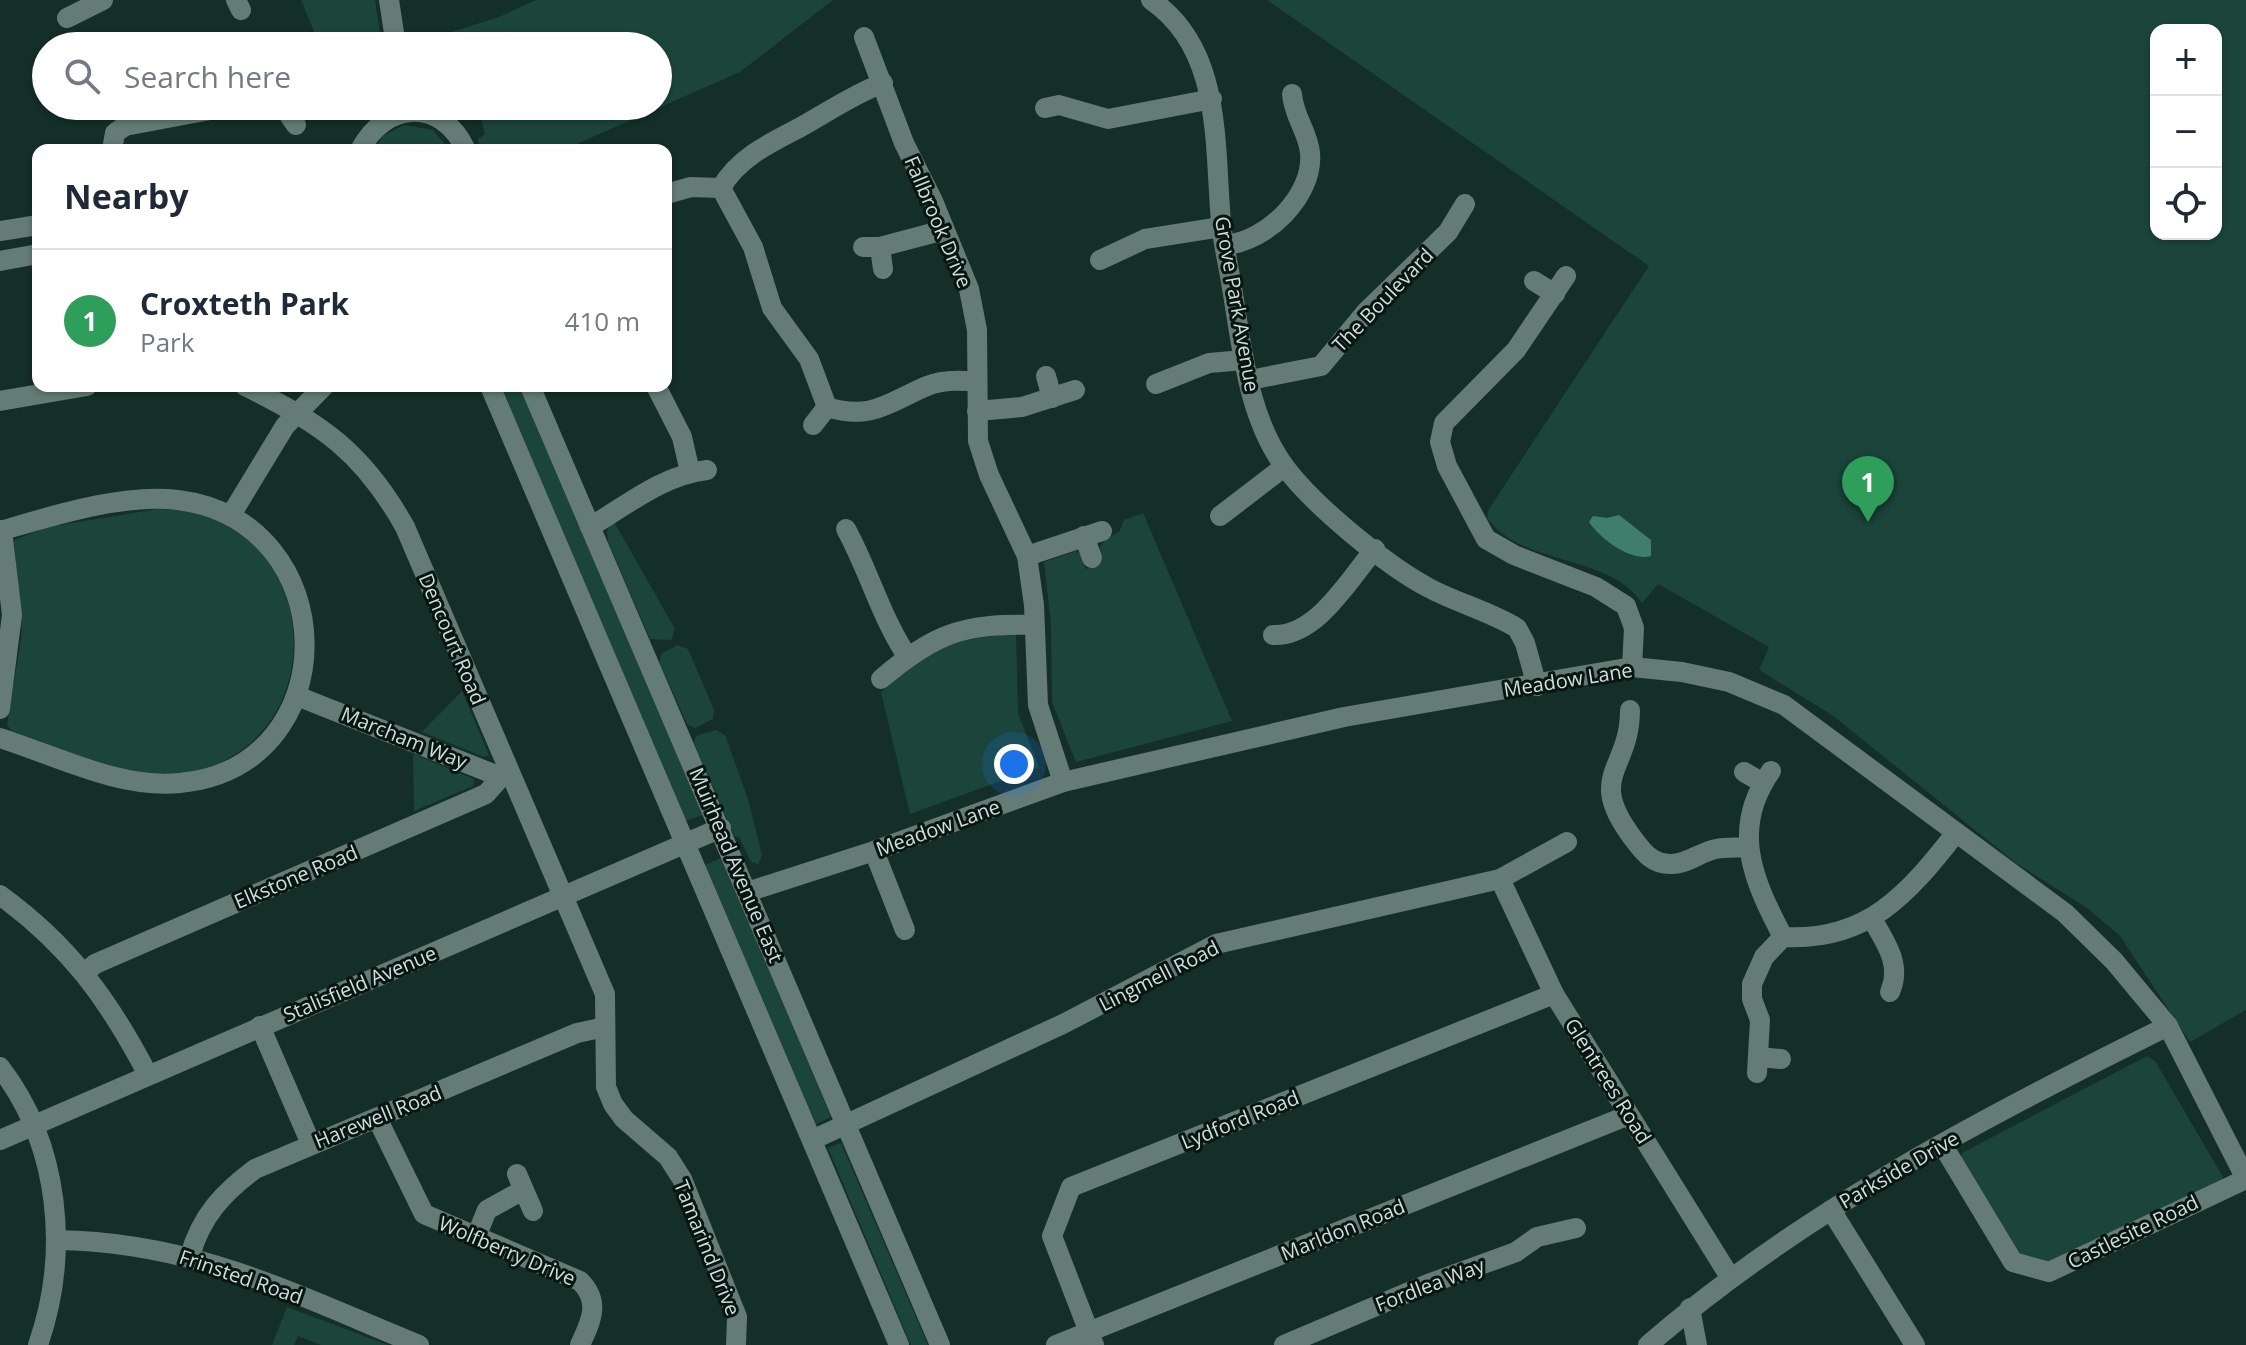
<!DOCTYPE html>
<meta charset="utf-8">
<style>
:root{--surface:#fff;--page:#f6f6f7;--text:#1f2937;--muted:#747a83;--line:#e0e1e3;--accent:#ea580c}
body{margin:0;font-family:"Open Sans",sans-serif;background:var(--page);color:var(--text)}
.controls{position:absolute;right:24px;top:24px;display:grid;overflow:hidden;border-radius:16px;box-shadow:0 2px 6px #0004}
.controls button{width:72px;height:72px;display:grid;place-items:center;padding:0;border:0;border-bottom:2px solid var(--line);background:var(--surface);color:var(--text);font:40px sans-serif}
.you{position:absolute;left:1014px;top:764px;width:28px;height:28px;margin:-20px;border:6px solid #fff;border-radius:50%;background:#1a73e8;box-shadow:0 0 0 12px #1a73e833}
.badge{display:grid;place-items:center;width:52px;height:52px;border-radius:50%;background:var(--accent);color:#fff;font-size:26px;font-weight:700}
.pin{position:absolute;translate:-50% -66px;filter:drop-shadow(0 2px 4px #0008)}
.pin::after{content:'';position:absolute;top:42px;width:28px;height:24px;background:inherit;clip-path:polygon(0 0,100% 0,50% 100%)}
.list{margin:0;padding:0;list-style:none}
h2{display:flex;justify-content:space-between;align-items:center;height:104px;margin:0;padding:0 32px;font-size:34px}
h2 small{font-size:26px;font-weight:400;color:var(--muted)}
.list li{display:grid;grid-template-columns:52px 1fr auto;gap:24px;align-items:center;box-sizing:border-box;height:144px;padding:0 32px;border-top:2px solid var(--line)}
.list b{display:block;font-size:30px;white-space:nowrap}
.list p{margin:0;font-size:26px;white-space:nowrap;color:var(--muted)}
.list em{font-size:26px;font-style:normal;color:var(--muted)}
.icon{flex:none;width:44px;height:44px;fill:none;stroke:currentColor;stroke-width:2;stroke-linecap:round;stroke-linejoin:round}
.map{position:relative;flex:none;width:2246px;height:1345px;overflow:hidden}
.search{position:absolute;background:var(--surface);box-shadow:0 2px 6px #0004;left:32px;top:32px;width:640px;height:88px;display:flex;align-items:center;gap:20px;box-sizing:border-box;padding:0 28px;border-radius:44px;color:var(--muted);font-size:30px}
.panel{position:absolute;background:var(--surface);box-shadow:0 2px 6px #0004;left:32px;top:144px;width:640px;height:248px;border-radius:16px}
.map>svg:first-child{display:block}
.green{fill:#1b453b;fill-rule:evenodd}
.water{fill:#3f7d6d}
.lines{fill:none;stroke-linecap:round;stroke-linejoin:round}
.minor{stroke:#647c75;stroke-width:20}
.labels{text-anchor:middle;stroke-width:6;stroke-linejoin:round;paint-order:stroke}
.street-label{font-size:20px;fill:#cfdfda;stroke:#091511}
</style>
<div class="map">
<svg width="2246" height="1345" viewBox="0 0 2246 1345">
<rect width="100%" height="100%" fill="#132f28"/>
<g class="green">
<polygon points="301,0 375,0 382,46 320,46"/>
<polygon points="536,0 833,0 740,72 563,150 479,150 478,139 485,134 480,113 473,108 455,112 443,106 658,106 658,46 427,46 426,40 499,17"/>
<path d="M 1267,0 L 2246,0 L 2246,1010 L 2190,1042 L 2120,936 L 2087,908 L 2016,863 L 1832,715 L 1759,670 L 1769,647 L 1658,584 L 1642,603 C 1608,553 1523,567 1487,518 L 1489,509 L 1649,266 ZM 2156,30 L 2216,30 L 2216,234 L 2156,234 Z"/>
<polygon points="404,125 433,130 450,150 374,150 383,136"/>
<polygon points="499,386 520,386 703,815 685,821"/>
<path d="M 158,509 C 336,509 342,774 158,775 C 114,775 55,745 12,731 L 7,725 L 22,633 L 14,540 L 48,527 Z"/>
<polygon points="1143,513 1232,721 1076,762 1052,702 1051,623 1044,562 1076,551 1081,555 1085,569 1102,563 1099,549 1105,539 1119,532 1124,520"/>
<polygon points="613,520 675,629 671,640 650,639 608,542 607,530"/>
<path d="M 1016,634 L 1018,713 L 1039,767 L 910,814 L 881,692 C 930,650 951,638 1016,634 Z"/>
<polygon points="678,645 688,649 714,710 713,719 695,728 687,724 659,662 662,653"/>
<polygon points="462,691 489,755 484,757 422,732"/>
<polygon points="716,730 725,735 748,799 762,856 758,864 751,862 739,837 734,836 694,743 696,736"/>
<polygon points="413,754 474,779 473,786 414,811"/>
<polygon points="721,858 831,1117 816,1124 705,865"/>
<polygon points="2147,1056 2155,1061 2223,1177 2221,1184 2044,1268 2016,1260 1959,1164 1962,1153"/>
<polygon points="841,1143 928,1345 911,1345 828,1148"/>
<polygon points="287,1307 388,1345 321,1345 298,1336 294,1345 272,1345"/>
</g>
<path class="water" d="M 1619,515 L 1651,540 L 1651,556 C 1632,562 1600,539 1589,522 L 1593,516 L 1607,518 Z"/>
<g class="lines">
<g class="minor">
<polyline points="236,0 241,10"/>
<polyline points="389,0 396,46"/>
<path d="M 1151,0 C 1223,49 1214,145 1221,222 C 1223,244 1229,267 1232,288 C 1242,347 1248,418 1285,467 C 1313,505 1387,566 1429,588 C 1457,603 1489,611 1517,628 L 1525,643 L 1537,686"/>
<polyline points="67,18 103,0"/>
<polyline points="864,37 904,143 933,201 969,289 977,330 978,441 989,475 1027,556 1034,605 1038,705 1063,782"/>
<polyline points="283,106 296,125"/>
<polyline points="1045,108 1059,105 1108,119 1212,99"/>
<polyline points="112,150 115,133 125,126 231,106"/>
<path d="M 360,150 C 386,101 441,97 466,150"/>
<path d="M 721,188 L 753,247 L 772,308 L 809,359 L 827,407 C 872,421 889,402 927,386 C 943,379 961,380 977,382"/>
<path d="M 721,188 C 738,158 770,143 799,128 C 828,112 852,95 883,83"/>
<polyline points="666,194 691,187 721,188"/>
<polyline points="0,231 38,225"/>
<path d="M 1225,245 C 1266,242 1314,196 1310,153 C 1308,131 1294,118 1292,94"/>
<polyline points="863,247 880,247 944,230"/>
<polyline points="880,247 883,269"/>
<polyline points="1100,260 1145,239 1221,227"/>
<polyline points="0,261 38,254"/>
<polyline points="1566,276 1516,350 1444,423 1440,442 1447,466 1486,539 1514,555 1596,587 1626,606 1634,628 1632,667"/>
<polyline points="1534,281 1555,294"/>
<polyline points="1046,376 1052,398"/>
<polyline points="1250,380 1321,366 1366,312 1448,232 1465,204"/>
<polyline points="1156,384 1209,363 1244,360"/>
<path d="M 245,386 C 321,423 363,452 405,527 L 605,994 L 606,1087 L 613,1104 L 624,1119 L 668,1157 L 682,1179 L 737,1317 L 736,1345"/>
<polyline points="490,386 899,1345"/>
<polyline points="530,386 940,1345"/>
<polyline points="656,386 682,437 690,472"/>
<polyline points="0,401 87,386"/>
<polyline points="977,411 1022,407 1075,390"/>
<polyline points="813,425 827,407"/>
<polyline points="231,515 285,426 324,386"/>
<polyline points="1220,516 1284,467"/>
<path d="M 590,527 C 627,505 663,475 707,470"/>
<path d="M 846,529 C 869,571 881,617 907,656"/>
<path d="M 0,531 C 52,516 124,493 178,500 C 345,521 348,767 180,783 C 119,789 57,756 0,738"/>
<polyline points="1084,536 1092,558"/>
<polyline points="1027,556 1102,531"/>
<path d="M 1273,635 C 1317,637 1349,579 1375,549"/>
<path d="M 881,679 C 935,633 964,623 1034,625"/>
<polyline points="297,696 501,777 510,776"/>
<polyline points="0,709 12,615 2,530"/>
<path d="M 1630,710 C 1630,772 1584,775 1635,841 C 1644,853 1653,864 1670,864 C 1686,865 1700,852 1716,849 C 1726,847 1737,848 1747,847"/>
<path d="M 1771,771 C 1730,829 1753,880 1783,937"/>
<polyline points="1744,772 1763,783"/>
<polyline points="874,851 905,930"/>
<polyline points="1500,879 1554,994 1730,1277"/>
<polyline points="747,892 874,851 1063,782 1344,717 1632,667 1682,672 1729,682 1784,705 2065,913 2114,961 2168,1026 2246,1179"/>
<path d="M 0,895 C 69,945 109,1000 148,1075"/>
<path d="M 1872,919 C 1886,943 1902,965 1890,992"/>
<polyline points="86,972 95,964 486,794 501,777"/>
<polyline points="260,1026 311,1144"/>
<polyline points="1758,1057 1781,1059"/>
<path d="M 0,1067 C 60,1145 70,1253 38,1345"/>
<path d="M 1757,1073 L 1760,1020 L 1752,999 L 1752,984 L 1764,957 L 1783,937 C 1867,942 1908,894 1955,834"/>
<path d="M 377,1118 L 424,1214 L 580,1281 C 601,1302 591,1321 580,1345"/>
<polyline points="0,1140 721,828"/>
<polyline points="812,1140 1063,1024 1216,944 1500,879 1567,842"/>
<polyline points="1942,1144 2013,1262 2049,1272 2246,1179"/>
<polyline points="517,1174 533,1211"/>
<polyline points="1831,1210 1915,1345"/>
<polyline points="476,1237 487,1210 523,1190"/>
<path d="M 57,1240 C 195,1242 294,1294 419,1345"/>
<path d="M 190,1256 C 201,1216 223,1193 255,1169 L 577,1033 L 605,1027"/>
<polyline points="1690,1308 1697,1345"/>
<polyline points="1056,1345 1629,1115"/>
<polyline points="1094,1345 1052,1236 1071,1187 1554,994"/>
<polyline points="1284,1345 1428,1284 1516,1252 1537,1237 1576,1228"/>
<path d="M 1648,1345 C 1803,1211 1986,1116 2168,1026"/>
</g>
</g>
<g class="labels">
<g class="street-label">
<text transform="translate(938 222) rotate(67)" y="7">Fallbrook Drive</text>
<text transform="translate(1383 300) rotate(-46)" y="7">The Boulevard</text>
<text transform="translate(1237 304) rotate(80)" y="7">Grove Park Avenue</text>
<text transform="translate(452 639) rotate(67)" y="7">Dencourt Road</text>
<text transform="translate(1568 680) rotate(-9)" y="7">Meadow Lane</text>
<text transform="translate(404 738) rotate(22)" y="7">Marcham Way</text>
<text transform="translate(938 828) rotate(-20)" y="7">Meadow Lane</text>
<text transform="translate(736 865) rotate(67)" y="7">Muirhead Avenue East</text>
<text transform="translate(296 877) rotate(-23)" y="7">Elkstone Road</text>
<text transform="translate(1159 976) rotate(-27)" y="7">Lingmell Road</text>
<text transform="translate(360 984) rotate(-23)" y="7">Stalisfield Avenue</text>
<text transform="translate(1608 1081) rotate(58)" y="7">Glentrees Road</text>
<text transform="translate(378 1117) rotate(-22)" y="7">Harewell Road</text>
<text transform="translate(1240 1120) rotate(-22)" y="7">Lydford Road</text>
<text transform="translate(1899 1170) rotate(-30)" y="7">Parkside Drive</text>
<text transform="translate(1343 1230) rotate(-22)" y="7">Marldon Road</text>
<text transform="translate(2133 1232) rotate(-26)" y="7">Castlesite Road</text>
<text transform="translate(707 1248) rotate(68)" y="7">Tamarind Drive</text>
<text transform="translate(507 1251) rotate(23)" y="7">Wolfberry Drive</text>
<text transform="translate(241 1277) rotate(19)" y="7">Frinsted Road</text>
<text transform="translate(1430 1285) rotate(-21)" y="7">Fordlea Way</text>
</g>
</g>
</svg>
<div class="controls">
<button>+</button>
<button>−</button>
<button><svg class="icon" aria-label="locate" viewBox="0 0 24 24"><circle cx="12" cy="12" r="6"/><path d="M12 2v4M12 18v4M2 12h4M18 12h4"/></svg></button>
</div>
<div class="you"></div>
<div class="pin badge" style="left:1868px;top:522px;background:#2e9e5b">1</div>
<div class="search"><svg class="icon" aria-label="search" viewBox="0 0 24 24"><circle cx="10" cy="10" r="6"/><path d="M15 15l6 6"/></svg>Search here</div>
<section class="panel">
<h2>Nearby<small></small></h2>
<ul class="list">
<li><span class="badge" style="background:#2e9e5b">1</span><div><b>Croxteth Park</b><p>Park</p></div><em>410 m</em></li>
</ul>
</section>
</div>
